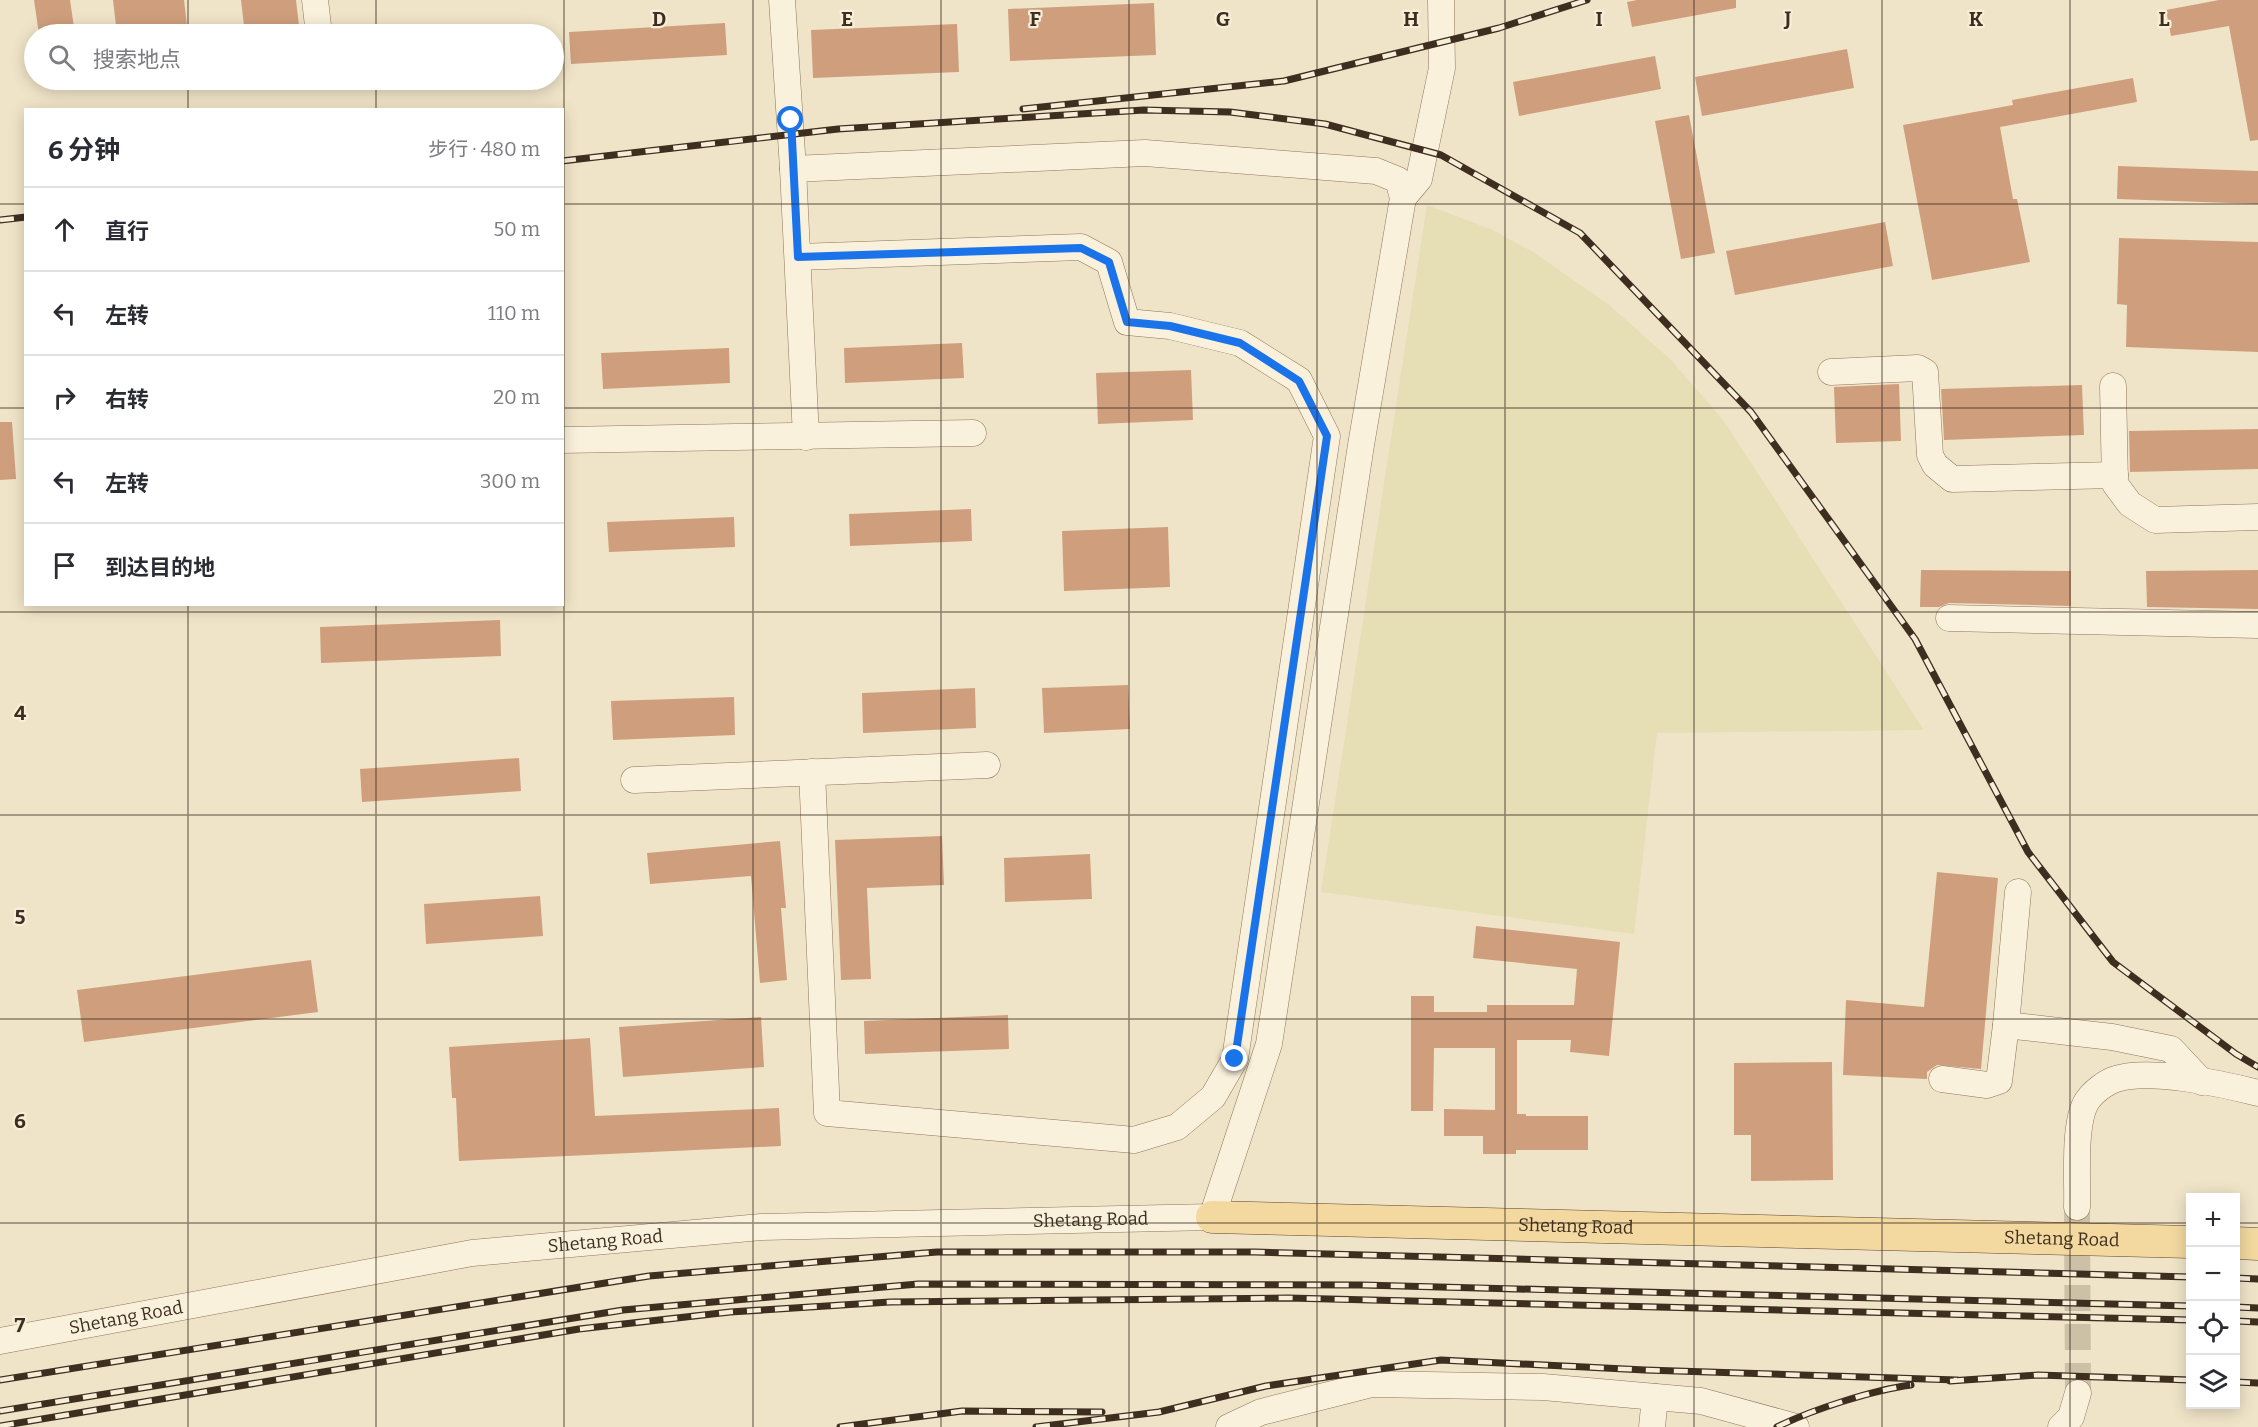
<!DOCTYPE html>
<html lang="zh">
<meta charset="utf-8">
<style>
:root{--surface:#fff;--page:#f2f2f3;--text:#2b2b33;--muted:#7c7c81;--line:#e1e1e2}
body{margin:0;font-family:Bitter,"Noto Sans SC",serif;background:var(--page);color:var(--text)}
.controls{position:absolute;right:18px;bottom:18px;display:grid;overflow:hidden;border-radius:0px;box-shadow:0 3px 15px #0003}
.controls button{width:54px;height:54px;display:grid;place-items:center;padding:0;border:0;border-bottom:2px solid var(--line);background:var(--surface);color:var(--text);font:30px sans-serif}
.stop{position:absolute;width:18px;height:18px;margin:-14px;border:4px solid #1a73e8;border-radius:50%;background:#fff}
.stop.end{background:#1a73e8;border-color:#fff;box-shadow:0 2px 6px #0008}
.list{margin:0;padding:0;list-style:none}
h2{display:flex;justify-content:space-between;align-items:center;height:78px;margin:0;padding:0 24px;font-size:26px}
h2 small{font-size:20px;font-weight:400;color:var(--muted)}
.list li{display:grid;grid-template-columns:39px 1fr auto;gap:18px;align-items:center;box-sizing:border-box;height:84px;padding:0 24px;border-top:2px solid var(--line)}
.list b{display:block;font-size:22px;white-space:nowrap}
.list em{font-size:20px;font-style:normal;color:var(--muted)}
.icon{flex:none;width:33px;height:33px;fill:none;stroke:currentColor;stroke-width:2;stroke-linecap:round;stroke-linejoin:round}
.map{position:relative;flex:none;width:2258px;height:1427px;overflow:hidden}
.search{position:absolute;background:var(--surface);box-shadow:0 3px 15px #0003;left:24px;top:24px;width:540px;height:66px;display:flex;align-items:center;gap:15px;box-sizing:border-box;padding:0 21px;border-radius:33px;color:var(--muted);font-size:22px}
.panel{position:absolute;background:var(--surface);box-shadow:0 3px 15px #0003;left:24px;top:108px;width:540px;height:498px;border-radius:0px}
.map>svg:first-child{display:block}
.farmland{fill:#e6deb5}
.building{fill:#cf9f7d}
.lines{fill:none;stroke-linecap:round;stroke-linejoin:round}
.minor-tunnel{stroke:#ccc0a6;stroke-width:26;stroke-dasharray:26 13;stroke-linecap:butt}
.minor-casing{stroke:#8d765c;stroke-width:27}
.major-casing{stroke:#5b4430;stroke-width:33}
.minor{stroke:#faf1dc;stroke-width:26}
.major{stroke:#f3d9a0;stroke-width:32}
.rail-casing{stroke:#3d2e20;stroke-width:7}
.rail{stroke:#f7eed8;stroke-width:4.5;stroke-dasharray:14;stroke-linecap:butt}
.route{stroke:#1a73e8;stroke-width:8}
.grid{fill:none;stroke:#3d2e20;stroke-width:1.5;stroke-opacity:0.55}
.labels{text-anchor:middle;stroke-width:4.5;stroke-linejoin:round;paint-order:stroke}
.street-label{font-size:18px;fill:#3d2e20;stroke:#f7eed8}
.grid-label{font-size:20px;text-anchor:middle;font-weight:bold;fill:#3d2e20;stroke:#f7eed8;stroke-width:4.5;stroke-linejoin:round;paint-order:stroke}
</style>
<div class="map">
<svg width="2258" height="1427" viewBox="0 0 2258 1427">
<rect width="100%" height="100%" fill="#f0e4c8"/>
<polygon class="farmland" points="1427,205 1493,230 1533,252 1608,304 1670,359 1724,421 1924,730 1657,733 1634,934 1321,892"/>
<g class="building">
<polygon points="34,0 70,0 75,34 39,34"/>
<polygon points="113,0 184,0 188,34 117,34"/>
<polygon points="241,0 296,0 300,34 245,34"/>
<polygon points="1637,0 1736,0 1736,8 1632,27 1627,2"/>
<polygon points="2219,0 2258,0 2258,140 2250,141 2229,26 2171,36 2166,10"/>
<polygon points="1154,3 1156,55 1010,61 1008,9"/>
<polygon points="725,23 727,55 571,64 569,32"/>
<polygon points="957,24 959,72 813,78 811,30"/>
<polygon points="1847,49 1854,88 1702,116 1695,77"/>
<polygon points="1655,56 1661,89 1519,116 1513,82"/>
<polygon points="2133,78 2137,102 2000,127 2013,199 2017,199 2030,262 1932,280 1903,125 2013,105 2012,100"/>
<polygon points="1689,115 1715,253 1681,259 1655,121"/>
<polygon points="2118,166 2258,171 2258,204 2117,199"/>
<polygon points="1885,222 1893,266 1735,295 1726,251"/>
<polygon points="2119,238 2258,242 2258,352 2126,347 2127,305 2117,304"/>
<polygon points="962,343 964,378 845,383 844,348"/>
<polygon points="729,348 730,383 603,389 601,353"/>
<polygon points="1191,370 1193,420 1098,424 1096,373"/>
<polygon points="1899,384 1901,441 1836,443 1834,387"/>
<polygon points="2082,385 2084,435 1944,440 1941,389"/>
<polygon points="0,422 12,422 16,479 0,480"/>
<polygon points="2258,429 2258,469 2130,472 2129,431"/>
<polygon points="971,509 972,541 850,546 849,514"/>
<polygon points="734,517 735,547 609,552 607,522"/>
<polygon points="1168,527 1170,587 1064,591 1062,531"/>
<polygon points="1921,570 2071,571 2071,606 1949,603 1939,607 1920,607"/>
<polygon points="2258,570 2258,609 2147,607 2146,571"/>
<polygon points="500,620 501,656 321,663 320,627"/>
<polygon points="1128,685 1130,729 1044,733 1042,688"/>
<polygon points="975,688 976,728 863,733 862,693"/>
<polygon points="734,697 735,735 613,740 611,701"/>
<polygon points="519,758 521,791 362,802 360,769"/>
<polygon points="942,836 944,885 867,888 871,979 841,980 835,840"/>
<polygon points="780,841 786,908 781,908 787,980 760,983 751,876 650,884 647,853"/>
<polygon points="1090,854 1092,899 1005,902 1004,858"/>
<polygon points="1937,872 1998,878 1981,1069 1937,1065 1927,1072 1927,1079 1843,1075 1846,1000 1924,1007"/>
<polygon points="540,896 543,936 426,944 424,904"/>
<polygon points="1476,926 1620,942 1609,1056 1570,1052 1571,1040 1517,1040 1517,1114 1526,1114 1526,1116 1588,1116 1588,1150 1516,1150 1516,1154 1483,1154 1483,1136 1444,1136 1444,1109 1495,1110 1495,1048 1434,1048 1433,1111 1411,1111 1411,996 1434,996 1434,1012 1487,1012 1487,1005 1574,1005 1577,969 1473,958"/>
<polygon points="311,960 318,1012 84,1042 77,990"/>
<polygon points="1008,1015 1009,1049 865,1054 864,1021"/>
<polygon points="761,1017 764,1067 623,1077 619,1027"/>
<polygon points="590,1038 595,1116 779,1108 781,1146 459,1161 456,1098 452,1098 449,1047"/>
<polygon points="1832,1062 1833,1180 1751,1181 1751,1135 1734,1135 1734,1063"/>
</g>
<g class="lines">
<polyline class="minor-tunnel" points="2077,1207 2078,1393"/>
<defs>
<g id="minor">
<polyline points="315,0 319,34"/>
<polyline points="793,169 806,437"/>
<polyline points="1403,198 1419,179 1442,68 1441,0"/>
<polyline points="798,257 1081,247 1109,262 1127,322 1170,326 1240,343 1299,380 1327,436 1235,1059 1213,1097 1177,1127 1134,1140 827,1113 812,772"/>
<polyline points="1831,372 1918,368 1925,372 1930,455 1935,465 1952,479 2115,475"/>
<polyline points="2113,386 2115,484 2130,504 2155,520 2258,517"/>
<polyline points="562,440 973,433"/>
<polyline points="1949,618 2258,625"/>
<polyline points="634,780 987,765"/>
<polyline points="2018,892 2006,1025 2112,1037 2171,1049 2202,1082"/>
<polyline points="1942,1079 1987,1085 1999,1081 2006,1025"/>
<path d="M 2077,1207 C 2078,1180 2073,1123 2087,1101 C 2093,1092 2106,1082 2116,1079 C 2150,1068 2223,1084 2258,1093"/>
<path id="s1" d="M 0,1341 L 472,1253 L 761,1227 L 1212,1217 L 1269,1044 L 1361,445 L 1403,198 L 1398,180 L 1376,171 L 1145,153 L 793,169 L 782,0"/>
<polyline points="1229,1427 1261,1412 1372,1384 1543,1387 1701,1401 1796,1427"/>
<polyline points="1652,1427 1655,1397"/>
<polyline points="2061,1427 2071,1417 2078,1393"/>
</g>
<g id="major">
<path id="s2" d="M 1212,1217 L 2190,1242"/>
<polyline points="2236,1243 2258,1244"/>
</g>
</defs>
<use href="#minor" class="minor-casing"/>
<use href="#major" class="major-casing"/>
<use href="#minor" class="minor"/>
<use href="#major" class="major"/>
<defs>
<g id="rail">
<polyline points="1023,109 1284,81 1499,28 1587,0"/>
<polyline points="562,161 838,129 1144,110 1230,112 1325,124 1441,155 1580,233 1751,412 1915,639 2028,852 2113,962 2236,1054 2258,1067"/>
<polyline points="0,220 26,217"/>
<polyline points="2236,1278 2258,1279"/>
<polyline points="2236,1307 2258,1308"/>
<polyline points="2236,1321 2258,1322"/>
<polyline points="0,1380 649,1276 937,1252 1255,1252 2190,1277"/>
<polyline points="1950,1381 2038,1375 2190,1380"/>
<polyline points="2236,1382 2258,1383"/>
<polyline points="0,1411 623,1310 918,1284 1362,1285 2190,1306"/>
<polyline points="0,1426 579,1329 730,1312 890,1302 1288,1298 2190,1320"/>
<polyline points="840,1427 962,1411 1102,1412"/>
<polyline points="1036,1427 1159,1412 1266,1386 1441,1360 1645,1370 1957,1380"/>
<path d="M 1777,1427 C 1811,1410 1873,1390 1911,1385"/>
</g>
</defs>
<use href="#rail" class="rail-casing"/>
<use href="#rail" class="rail"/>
</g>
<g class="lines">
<polyline class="route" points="791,120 798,257 1081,248 1109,262 1127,322 1170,326 1240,343 1299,381 1327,436 1235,1059"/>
</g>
<path class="grid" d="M 188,0 L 188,34M 376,0 L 376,34M 564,0 L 564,1427M 753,0 L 753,1427M 941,0 L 941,1427M 1129,0 L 1129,1427M 1317,0 L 1317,1427M 1505,0 L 1505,1427M 1694,0 L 1694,1427M 1882,0 L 1882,1427M 2070,0 L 2070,1427M 188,80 L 188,110M 376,80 L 376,110M 0,204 L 26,204M 562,204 L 2258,204M 0,408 L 26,408M 562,408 L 2258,408M 188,604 L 188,1427M 376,604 L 376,1427M 0,612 L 2258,612M 0,815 L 2258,815M 0,1019 L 2258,1019M 0,1223 L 2190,1223M 2236,1223 L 2258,1223"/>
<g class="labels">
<g class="street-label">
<text dy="6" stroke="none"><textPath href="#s1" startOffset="1100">Shetang Road</textPath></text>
<text dy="6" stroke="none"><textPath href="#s2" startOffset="364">Shetang Road</textPath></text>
<text dy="6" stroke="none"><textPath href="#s2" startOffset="850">Shetang Road</textPath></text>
<text dy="6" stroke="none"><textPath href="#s1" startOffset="614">Shetang Road</textPath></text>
<text dy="6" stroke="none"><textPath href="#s1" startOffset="128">Shetang Road</textPath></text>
</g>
</g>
<g class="grid-label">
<text x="659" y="26">D</text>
<text x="847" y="26">E</text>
<text x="1035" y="26">F</text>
<text x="1223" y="26">G</text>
<text x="1411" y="26">H</text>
<text x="1599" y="26">I</text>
<text x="1788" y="26">J</text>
<text x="1976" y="26">K</text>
<text x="2164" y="26">L</text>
<text x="20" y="720">4</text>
<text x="20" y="924">5</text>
<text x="20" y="1128">6</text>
<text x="20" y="1332">7</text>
</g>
</svg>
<div class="controls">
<button>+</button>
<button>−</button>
<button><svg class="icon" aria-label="locate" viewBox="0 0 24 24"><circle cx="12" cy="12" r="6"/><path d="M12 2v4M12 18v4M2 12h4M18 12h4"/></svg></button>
<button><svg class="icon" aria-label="layers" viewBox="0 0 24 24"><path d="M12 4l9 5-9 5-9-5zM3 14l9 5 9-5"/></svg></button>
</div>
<div class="stop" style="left:791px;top:120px"></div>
<div class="stop end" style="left:1235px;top:1059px"></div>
<div class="search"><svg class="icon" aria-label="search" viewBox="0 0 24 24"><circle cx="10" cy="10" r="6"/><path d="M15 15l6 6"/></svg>搜索地点</div>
<section class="panel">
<h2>6 分钟<small>步行 · 480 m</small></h2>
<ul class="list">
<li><svg class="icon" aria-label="ahead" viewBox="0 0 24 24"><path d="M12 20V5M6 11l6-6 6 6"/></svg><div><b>直行</b></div><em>50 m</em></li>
<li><svg class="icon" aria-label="left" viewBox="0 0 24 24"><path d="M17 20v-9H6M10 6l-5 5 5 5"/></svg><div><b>左转</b></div><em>110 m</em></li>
<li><svg class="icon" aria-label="right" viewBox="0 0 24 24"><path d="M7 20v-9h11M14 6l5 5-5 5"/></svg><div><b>右转</b></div><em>20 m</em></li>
<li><svg class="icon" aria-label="left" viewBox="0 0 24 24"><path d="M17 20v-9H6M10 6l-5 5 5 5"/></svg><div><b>左转</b></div><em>300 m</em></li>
<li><svg class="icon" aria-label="arrive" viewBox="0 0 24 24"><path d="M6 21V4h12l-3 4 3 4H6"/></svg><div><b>到达目的地</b></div></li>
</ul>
</section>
</div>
